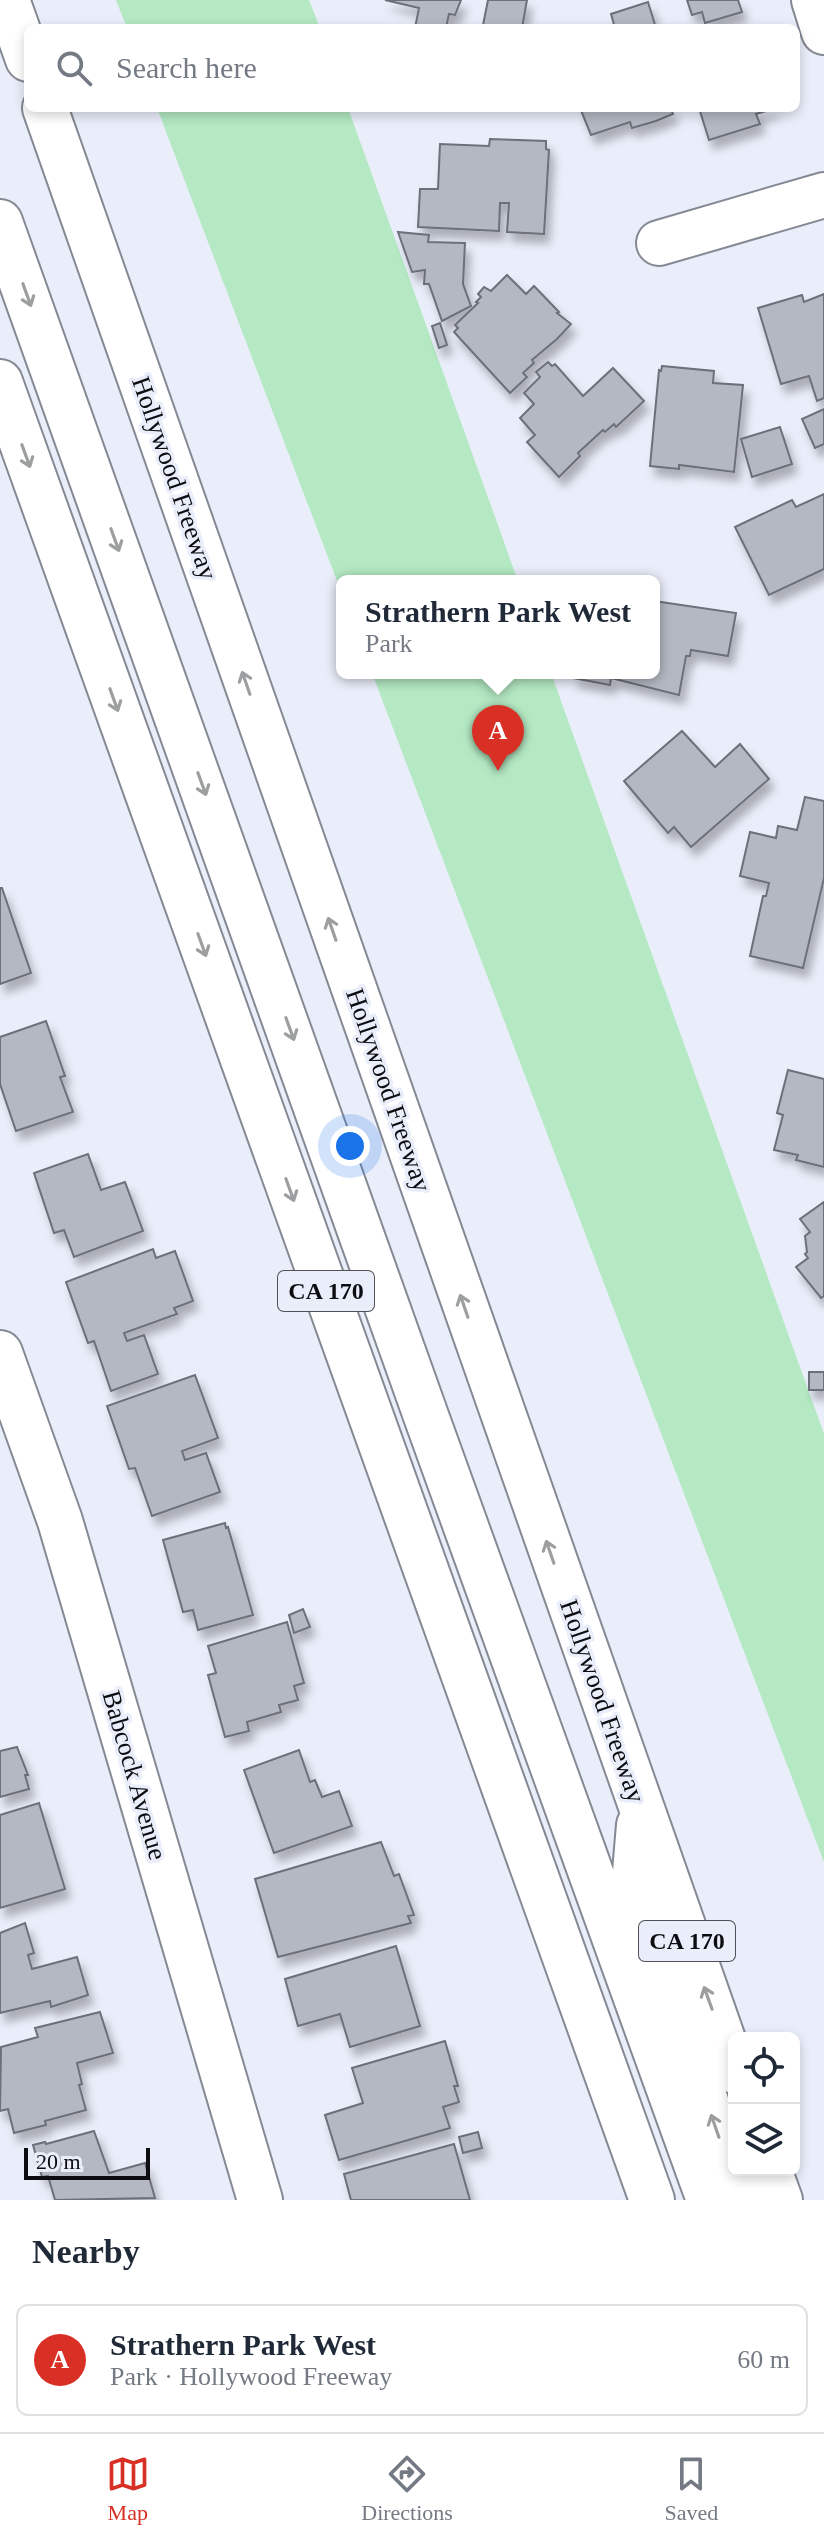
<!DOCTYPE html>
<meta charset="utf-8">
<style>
:root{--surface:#fff;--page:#f6f6f7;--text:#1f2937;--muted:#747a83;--line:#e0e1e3;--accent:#d93025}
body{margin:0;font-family:Georgia,serif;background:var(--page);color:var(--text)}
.controls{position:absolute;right:24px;bottom:24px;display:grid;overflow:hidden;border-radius:12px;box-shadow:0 4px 12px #0003}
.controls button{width:72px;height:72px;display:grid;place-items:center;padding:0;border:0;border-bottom:2px solid var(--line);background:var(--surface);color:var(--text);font:40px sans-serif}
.scale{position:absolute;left:24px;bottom:20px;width:126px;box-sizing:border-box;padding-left:8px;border:4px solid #0b0d10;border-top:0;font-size:22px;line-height:28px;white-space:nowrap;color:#0b0d10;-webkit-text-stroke:6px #eaeefa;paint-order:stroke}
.you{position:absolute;left:350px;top:1146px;width:28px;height:28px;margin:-20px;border:6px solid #fff;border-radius:50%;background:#1a73e8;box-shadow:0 0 0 12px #1a73e833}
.badge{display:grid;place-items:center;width:52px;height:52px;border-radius:50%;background:var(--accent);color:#fff;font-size:26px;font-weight:700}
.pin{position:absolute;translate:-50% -66px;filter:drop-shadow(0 2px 4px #0008)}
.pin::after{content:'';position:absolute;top:42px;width:28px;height:24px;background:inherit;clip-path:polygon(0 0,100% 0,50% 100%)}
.popup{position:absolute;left:336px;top:575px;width:324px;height:104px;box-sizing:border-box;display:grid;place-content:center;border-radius:12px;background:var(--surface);filter:drop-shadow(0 2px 6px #0005);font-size:26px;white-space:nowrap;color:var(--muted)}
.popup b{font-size:30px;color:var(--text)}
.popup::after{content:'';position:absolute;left:50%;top:100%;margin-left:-16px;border:16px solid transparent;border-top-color:var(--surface)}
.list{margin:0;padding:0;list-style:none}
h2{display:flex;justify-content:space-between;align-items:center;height:104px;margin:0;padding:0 32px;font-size:34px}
h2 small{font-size:26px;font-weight:400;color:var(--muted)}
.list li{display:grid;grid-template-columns:52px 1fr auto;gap:24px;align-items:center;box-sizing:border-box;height:112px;margin:0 16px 16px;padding:0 16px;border:2px solid var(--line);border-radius:12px}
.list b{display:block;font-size:30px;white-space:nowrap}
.list p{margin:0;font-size:26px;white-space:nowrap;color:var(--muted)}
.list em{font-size:26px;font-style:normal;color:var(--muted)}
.icon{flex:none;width:44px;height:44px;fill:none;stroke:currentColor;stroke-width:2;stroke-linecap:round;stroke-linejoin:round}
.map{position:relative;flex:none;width:824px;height:2200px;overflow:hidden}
.search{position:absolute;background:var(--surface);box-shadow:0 4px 12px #0003;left:24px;right:24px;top:24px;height:88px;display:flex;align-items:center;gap:20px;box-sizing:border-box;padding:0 28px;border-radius:12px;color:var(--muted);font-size:30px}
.sheet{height:232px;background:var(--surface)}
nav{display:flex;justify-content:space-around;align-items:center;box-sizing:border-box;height:112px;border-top:2px solid var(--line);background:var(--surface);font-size:22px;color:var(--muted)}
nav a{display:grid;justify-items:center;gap:4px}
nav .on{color:var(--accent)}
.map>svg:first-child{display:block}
.green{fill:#b4e9c3}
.building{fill:#b4b8c2;stroke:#6c6f79;stroke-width:2;filter:url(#shadow)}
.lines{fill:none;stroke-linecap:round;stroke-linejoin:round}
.minor-casing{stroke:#858993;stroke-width:48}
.highway-casing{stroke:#858993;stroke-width:48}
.minor{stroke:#fff;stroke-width:44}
.highway{stroke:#fff;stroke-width:44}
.oneway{stroke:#9d9e9f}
.labels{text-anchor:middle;stroke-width:7;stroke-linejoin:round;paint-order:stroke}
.shield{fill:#eaeefa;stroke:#4e5056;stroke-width:2}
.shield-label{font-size:24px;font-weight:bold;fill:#0b0d10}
.street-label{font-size:26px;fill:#0b0d10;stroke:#eaeefa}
</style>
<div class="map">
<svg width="824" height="2200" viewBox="0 0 824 2200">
<defs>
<filter id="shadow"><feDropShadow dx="5" dy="9" stdDeviation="4" flood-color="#0004"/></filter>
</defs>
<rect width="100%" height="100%" fill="#eaeefa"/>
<g class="green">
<polygon points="116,0 309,0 320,28 127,28"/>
<polygon points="157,108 348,108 518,581 342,581 342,594"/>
<polygon points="372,673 551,673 824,1434 824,1862"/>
</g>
<g class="building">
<polygon points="385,0 461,0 455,15 449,14 446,28 415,28 419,8"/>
<polygon points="488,0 527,0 522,28 483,25"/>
<polygon points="687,0 738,0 742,12 705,23 702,12 692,15"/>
<polygon points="648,2 656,28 615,28 611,14"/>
<polygon points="580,108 673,108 671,109 673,114 656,121 632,128 630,122 591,135"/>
<polygon points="699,108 776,108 756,114 760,124 709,140"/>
<polygon points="490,139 546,141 546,149 549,150 544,234 507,232 509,203 500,203 499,231 418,227 420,189 438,189 440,144 489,146"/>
<polygon points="398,232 429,235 428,242 465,243 463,284 471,306 442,321 429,284 424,284 425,270 412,272"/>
<polygon points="507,275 526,294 534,286 559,312 557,313 571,324 557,339 532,360 534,363 523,373 527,377 510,393 454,332 458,328 455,325 478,303 476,302 481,297 478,294 484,287 491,291"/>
<polygon points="824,294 824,398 817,401 809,376 781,384 758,308 802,295 804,302"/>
<polygon points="440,323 447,345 439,348 432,326"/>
<polygon points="548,362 552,366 555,364 583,396 613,368 644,401 616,427 614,424 605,432 603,430 578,453 580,456 559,477 527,442 535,435 520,418 534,404 524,393 540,377 536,372"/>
<polygon points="662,366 714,371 713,383 743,385 734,472 679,465 679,469 650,466 659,370 661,371"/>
<polygon points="824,409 824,444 815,448 802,419"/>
<polygon points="780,427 792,464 752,477 741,439"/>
<polygon points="824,494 824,569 769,595 735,527 792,500 796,507"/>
<polygon points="654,601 736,613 728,656 691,650 690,656 686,656 679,695 611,678 610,685 573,678 574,673 654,673"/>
<polygon points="682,731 715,767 740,744 769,779 691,847 674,827 668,833 624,781"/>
<polygon points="805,797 824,801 824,878 803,968 750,956 763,896 766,896 769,883 740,876 750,832 776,838 778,826 797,830"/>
<polygon points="0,888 2,888 31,973 0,984"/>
<polygon points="46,1021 65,1076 60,1077 73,1112 16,1131 0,1084 0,1037"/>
<polygon points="788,1070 824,1079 824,1167 796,1160 798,1155 774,1150 783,1115 777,1113"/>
<polygon points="88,1154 101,1190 125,1182 143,1231 74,1257 64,1230 54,1233 34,1173"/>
<polygon points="824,1202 824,1296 821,1298 796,1267 808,1258 805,1254 807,1252 805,1236 810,1232 800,1219"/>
<polygon points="153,1249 156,1258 175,1251 193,1301 174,1308 177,1314 124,1333 127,1341 144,1335 158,1374 111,1391 94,1341 88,1343 66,1282"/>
<rect x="809" y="1372" width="15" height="18"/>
<polygon points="195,1375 218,1438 182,1451 185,1460 206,1453 220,1492 152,1516 135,1468 129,1469 107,1406"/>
<polygon points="225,1523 226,1528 228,1527 253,1615 198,1630 193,1610 183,1612 163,1540"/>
<polygon points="303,1609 310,1627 294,1633 289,1615"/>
<polygon points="287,1622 304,1683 294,1686 298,1700 279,1705 281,1712 247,1722 249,1731 225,1737 208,1675 216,1673 208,1646"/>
<polygon points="17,1747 28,1775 25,1775 29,1789 0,1797 0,1751"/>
<polygon points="299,1750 310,1782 315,1780 322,1797 339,1791 352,1826 274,1853 244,1770"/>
<polygon points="39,1803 65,1889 0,1908 0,1815"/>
<polygon points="381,1842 394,1876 399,1874 414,1915 408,1916 411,1923 278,1957 255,1879"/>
<polygon points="25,1923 34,1953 28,1955 32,1969 77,1957 88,1995 51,2007 50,2001 0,2013 0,1933"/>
<polygon points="396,1946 420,2026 350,2047 340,2014 298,2026 285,1979"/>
<polygon points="100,2012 113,2053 77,2063 82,2084 79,2085 86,2110 45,2121 46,2125 14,2133 8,2109 0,2111 1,2047 38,2037 35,2028"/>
<polygon points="445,2041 458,2086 454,2086 459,2102 443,2107 450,2128 339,2160 325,2115 363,2103 352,2068"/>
<polygon points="94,2131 109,2173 145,2163 155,2198 55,2200 48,2176 42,2177 33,2145 45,2142 46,2144"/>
<polygon points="478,2132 482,2148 463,2153 459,2137"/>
<polygon points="454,2144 470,2200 351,2200 344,2174"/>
</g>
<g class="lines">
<defs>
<g id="minor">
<polyline points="814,0 824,32"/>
<polyline points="659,243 824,195"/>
<polyline points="0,1353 60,1521 260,2200"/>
</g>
<g id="highway">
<polyline points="7,0 28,59"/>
<polyline points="45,108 734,2071"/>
<polyline points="0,222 426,1416 709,2200"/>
<polyline points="0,382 652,2200"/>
<polyline points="639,1825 633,1896 741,2200"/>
<polyline points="769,2170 780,2200"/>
</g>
</defs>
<use href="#minor" class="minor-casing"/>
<use href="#highway" class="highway-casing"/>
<use href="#minor" class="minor"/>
<use href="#highway" class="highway"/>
</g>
<defs><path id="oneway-shaft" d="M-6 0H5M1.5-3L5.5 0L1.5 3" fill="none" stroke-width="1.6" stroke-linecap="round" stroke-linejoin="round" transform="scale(2)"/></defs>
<g class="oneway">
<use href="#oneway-shaft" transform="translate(27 295) rotate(70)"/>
<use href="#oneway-shaft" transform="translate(26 456) rotate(70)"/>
<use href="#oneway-shaft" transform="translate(115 540) rotate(70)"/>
<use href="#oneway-shaft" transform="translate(246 683) rotate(-109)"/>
<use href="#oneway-shaft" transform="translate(114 700) rotate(70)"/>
<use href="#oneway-shaft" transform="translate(202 784) rotate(70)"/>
<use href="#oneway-shaft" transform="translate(332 929) rotate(-109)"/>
<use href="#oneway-shaft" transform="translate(202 945) rotate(70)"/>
<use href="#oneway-shaft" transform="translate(290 1029) rotate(70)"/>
<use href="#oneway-shaft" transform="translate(290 1190) rotate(70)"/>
<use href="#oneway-shaft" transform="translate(464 1306) rotate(-109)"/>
<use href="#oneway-shaft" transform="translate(550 1552) rotate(-109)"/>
<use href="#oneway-shaft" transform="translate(708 1998) rotate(-110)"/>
<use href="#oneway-shaft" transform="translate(715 2126) rotate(-109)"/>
</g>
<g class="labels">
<g class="shield">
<rect x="278" y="1271" width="96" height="40" rx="6"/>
<rect x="639" y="1921" width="96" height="40" rx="6"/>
</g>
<g class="shield-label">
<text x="326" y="1299">CA 170</text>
<text x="687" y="1949">CA 170</text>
</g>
<g class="street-label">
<text transform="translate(175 478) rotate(71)" y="9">Hollywood Freeway</text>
<text transform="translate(389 1090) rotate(71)" y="9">Hollywood Freeway</text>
<text transform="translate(603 1701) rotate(71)" y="9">Hollywood Freeway</text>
<text transform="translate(135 1775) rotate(74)" y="9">Babcock Avenue</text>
</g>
</g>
</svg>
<div class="controls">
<button><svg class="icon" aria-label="locate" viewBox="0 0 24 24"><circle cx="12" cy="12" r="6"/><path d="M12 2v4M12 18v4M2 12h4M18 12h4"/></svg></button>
<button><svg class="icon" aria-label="layers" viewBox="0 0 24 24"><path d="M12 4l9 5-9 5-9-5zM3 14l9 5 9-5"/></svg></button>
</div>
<div class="scale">20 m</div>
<div class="you"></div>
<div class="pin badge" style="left:498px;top:771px">A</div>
<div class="popup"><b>Strathern Park West</b>Park</div>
<div class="search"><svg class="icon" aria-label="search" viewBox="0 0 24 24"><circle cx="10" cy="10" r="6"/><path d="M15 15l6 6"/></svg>Search here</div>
</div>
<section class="sheet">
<h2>Nearby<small></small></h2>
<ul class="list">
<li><span class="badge">A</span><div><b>Strathern Park West</b><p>Park · Hollywood Freeway</p></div><em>60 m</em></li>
</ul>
</section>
<nav>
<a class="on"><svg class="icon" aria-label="map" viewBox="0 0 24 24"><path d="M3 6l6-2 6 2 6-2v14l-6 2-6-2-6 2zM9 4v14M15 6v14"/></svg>Map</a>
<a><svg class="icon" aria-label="directions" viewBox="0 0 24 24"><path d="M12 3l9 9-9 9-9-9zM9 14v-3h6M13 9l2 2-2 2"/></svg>Directions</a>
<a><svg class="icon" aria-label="saved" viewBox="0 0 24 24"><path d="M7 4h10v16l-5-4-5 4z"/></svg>Saved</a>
</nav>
